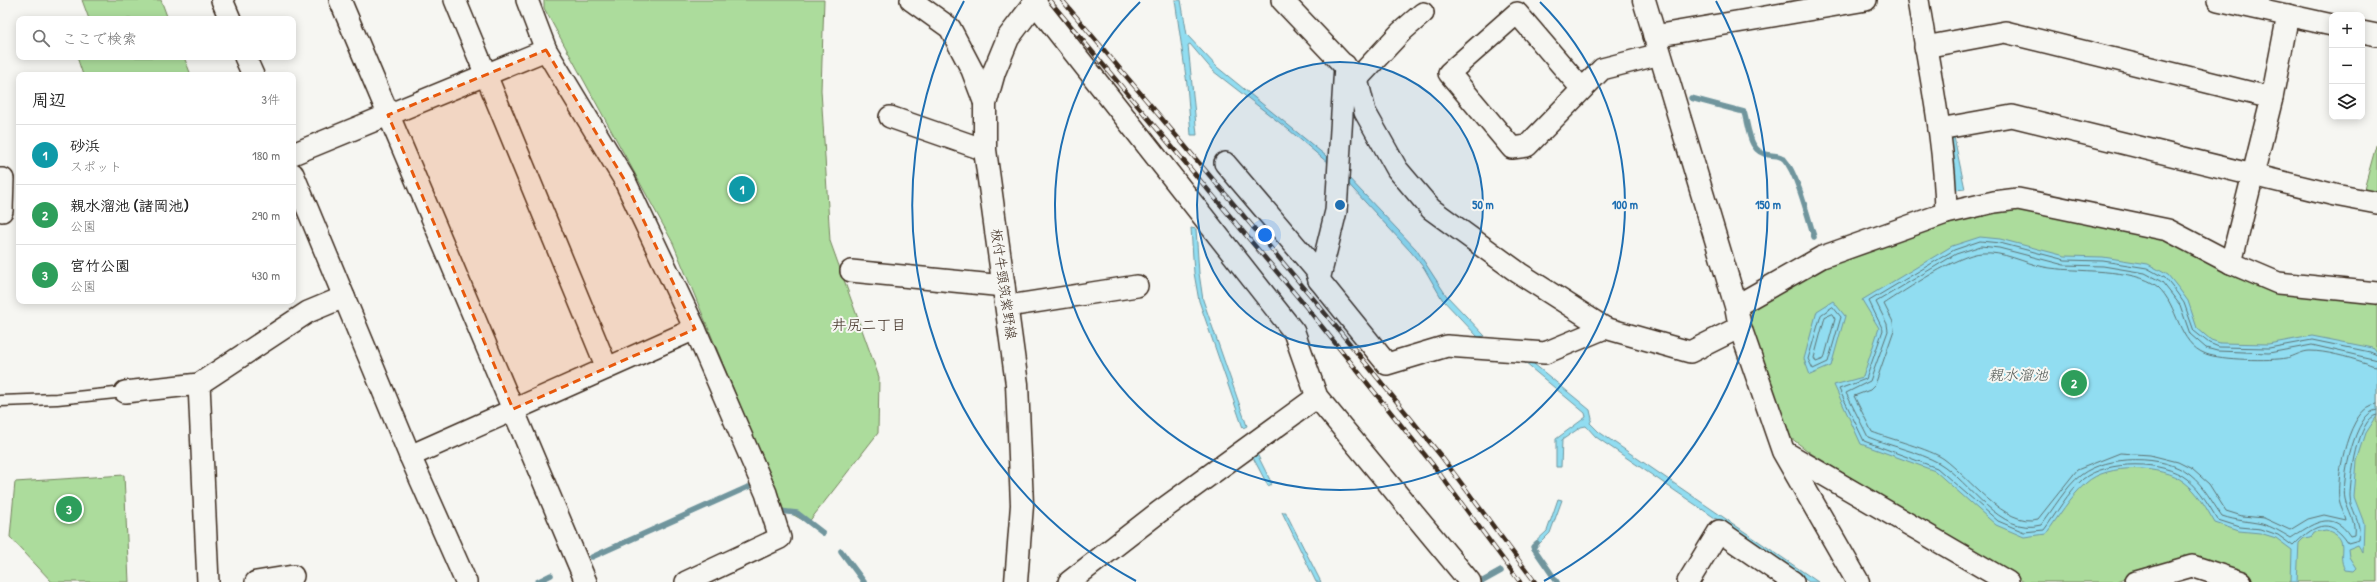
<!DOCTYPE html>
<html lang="ja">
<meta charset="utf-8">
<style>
:root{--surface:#fff;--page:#f6f6f6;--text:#222;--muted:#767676;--line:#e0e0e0;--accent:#ea580c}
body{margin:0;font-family:"Patrick Hand","Klee One",sans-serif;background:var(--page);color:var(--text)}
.controls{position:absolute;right:12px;top:12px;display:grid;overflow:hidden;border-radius:8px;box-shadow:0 2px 10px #0003}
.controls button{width:36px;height:36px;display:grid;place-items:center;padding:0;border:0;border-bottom:1px solid var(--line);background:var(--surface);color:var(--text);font:20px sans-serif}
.you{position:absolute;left:1265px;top:235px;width:14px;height:14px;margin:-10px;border:3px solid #fff;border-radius:50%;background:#1a73e8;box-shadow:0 0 0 6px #1a73e833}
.badge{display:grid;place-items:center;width:26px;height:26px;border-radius:50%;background:var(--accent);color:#fff;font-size:13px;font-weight:700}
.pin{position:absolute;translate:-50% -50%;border:2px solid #fff;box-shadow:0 1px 4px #0006}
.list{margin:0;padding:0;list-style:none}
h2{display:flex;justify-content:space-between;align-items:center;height:52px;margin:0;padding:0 16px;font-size:17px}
h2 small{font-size:13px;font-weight:400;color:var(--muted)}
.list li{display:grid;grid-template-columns:26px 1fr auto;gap:12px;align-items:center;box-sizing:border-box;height:60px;padding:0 16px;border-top:1px solid var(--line)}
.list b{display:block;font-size:15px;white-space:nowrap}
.list p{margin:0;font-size:13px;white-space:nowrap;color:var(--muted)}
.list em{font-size:13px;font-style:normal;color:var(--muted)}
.icon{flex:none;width:22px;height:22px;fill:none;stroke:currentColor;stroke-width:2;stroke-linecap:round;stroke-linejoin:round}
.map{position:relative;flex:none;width:2377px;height:582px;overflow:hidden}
.search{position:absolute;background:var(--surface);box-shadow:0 2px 10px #0003;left:16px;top:16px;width:280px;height:44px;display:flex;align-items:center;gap:10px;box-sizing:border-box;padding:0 14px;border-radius:8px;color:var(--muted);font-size:15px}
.panel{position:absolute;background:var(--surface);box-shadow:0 2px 10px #0003;left:16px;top:72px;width:280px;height:232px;border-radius:8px}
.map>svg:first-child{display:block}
.green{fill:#acdc9c;stroke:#74835d}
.water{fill:#91ddf1;stroke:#6f959d}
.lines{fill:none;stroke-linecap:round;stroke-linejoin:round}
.shore{stroke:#5d7272;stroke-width:1}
.stream{stroke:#6f959d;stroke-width:5.5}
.lane-casing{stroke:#3b2a1e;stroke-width:13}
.street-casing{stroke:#3b2a1e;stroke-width:24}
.secondary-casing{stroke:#3b2a1e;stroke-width:25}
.lane{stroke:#f6f6f2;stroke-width:10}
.street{stroke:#f6f6f2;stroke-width:21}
.secondary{stroke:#f6f6f2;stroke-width:22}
.rail-casing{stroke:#3b2a1e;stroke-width:4.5}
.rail{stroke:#f6f6f2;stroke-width:3;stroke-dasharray:9;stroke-linecap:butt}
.marked{fill:#e8590c;fill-opacity:0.2;stroke:#e8590c;stroke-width:3;stroke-dasharray:8 5;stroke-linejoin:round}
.ring{fill:none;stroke:#1f6fb2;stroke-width:2}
.labels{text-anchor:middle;stroke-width:4;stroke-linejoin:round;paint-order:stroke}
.street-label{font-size:14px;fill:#3b2a1e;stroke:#f6f6f2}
.neighbourhood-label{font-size:15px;fill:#3b2a1e;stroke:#f6f6f2}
.water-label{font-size:15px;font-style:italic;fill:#505753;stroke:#f6f6f2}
.centre{fill:#1f6fb2;stroke:#f6f6f2;stroke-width:2}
.ring-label{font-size:12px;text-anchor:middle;font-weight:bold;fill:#1f6fb2;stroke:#f6f6f2;stroke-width:4;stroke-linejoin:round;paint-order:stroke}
</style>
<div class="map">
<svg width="2377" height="582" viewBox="0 0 2377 582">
<rect width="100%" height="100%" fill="#f6f6f2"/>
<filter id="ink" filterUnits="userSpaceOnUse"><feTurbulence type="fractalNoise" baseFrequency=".025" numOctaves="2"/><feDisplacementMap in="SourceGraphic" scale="8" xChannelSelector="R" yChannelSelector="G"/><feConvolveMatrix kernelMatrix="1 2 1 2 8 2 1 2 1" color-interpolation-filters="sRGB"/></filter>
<g filter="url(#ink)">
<g class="green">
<polygon points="82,0 161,0 168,19 89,19"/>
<polygon points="544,0 824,0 821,90 830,241 879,377 878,433 808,523 783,509 673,243 544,8"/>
<polygon points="77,57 184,57 191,75 83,75"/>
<polygon points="2377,142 2377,196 2363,193"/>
<polygon points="2008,207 2166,237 2237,278 2266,287 2377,297 2377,582 2247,582 2150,569 2115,582 2024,582 1812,454 1791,438 1751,328 1752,309 1766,297 1800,274 1972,209"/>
<polygon points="124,475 129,582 52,582 10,537 15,482"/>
</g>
<g class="water">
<polygon points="1175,0 1181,0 1187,35 1217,67 1331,160 1328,163 1289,130 1213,71 1190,44 1188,45 1197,135 1191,135 1187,84"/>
<polygon points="1954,137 1965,189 1955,190 1949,138"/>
<polygon points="1346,175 1416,249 1446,295 1485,336 1478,337 1442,299 1424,268 1411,252 1343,178"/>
<polygon points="1191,228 1196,229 1199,273 1203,300 1247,426 1243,428 1199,301 1194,273"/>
<path d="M 1980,237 L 2000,239 L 2065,256 L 2103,257 L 2148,264 L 2168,275 L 2180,290 L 2188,301 L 2197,328 L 2211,340 L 2220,343 L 2268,344 L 2312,336 L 2373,348 L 2377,353 L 2377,416 L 2366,433 L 2357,461 L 2354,497 L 2364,523 L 2363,553 L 2358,545 L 2348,549 L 2349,557 L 2356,568 L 2353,571 L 2345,570 C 2335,552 2353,539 2326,530 L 2314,532 L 2311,537 L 2304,538 L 2299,543 L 2297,582 L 2291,582 L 2292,550 L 2276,538 L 2260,533 L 2239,531 L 2215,523 C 2206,508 2199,493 2184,482 C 2162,465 2107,463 2086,483 C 2070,497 2058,517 2046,534 L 2024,537 L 1996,525 L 1935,471 L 1861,444 L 1834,385 L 1863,377 L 1879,328 L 1862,300 L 1952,246 Z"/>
<polygon points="1833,301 1845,316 1831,366 1810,375 1804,359 1817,311"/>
<polygon points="1498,355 1528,359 1590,410 1592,419 1590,423 1599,432 1818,582 1809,582 1596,437 1586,426 1581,427 1562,440 1561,467 1556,467 1556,439 1586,417 1585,413 1525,363"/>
<polygon points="1253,446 1272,484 1268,486 1248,448"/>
<polygon points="1558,499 1562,500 1550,533 1534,549 1531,546 1547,531"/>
<polygon points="1286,512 1286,513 1321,582 1316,582 1282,512"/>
</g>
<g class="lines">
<g class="shore">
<polygon points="1833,307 1841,317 1828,362 1813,369 1808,359 1821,315"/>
<polygon points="1832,314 1835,319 1824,359 1816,362 1814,358 1825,317"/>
<path d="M 2377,355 L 2370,352 L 2312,340 L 2269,348 L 2219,347 L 2209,343 L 2194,331 L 2184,303 L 2177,293 L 2165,278 L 2147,268 L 2103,261 L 2065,260 L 2000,243 L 1980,241 L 1954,250 L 1869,301 L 1883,330 L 1866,379 L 1839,389 L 1864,441 L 1937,468 L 1998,521 L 2024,532 L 2044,530 C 2056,514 2068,492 2083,479 C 2107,460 2163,460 2187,479 C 2202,491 2208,505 2218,520 L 2240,527 L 2261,529 L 2278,535 L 2293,546 C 2312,527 2329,514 2348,543 L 2359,540 C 2362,520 2350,512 2350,496 C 2350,480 2358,417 2377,415"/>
<path d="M 2377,360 L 2312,345 L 2269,353 L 2217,351 L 2206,348 L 2190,334 L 2180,305 L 2173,296 L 2162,282 L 2145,273 L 2103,266 L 2064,265 L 1999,248 L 1981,246 L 1956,254 L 1876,302 L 1887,324 L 1888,331 L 1870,381 L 1846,393 L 1868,437 C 1890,446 1919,452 1939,463 C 1971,482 1999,536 2041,525 C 2052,511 2067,485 2081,475 C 2107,455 2164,454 2190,475 C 2205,487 2211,501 2222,516 C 2237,521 2248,521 2262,524 C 2273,527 2281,532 2291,538 C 2311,525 2332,508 2350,536 L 2354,535 C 2356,521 2348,512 2345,499 C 2341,482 2355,411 2377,410"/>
<path d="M 2377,366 C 2371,366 2368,363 2363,362 C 2347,357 2326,351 2310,351 C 2302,351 2295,356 2287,358 C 2270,361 2221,360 2206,354 C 2177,343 2179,306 2158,287 C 2135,267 2074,273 2044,267 C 2024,263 2003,251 1982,253 C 1958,254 1906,290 1884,304 L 1893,322 L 1894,330 L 1875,385 L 1870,390 L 1854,396 L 1872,432 C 1890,439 1930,449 1944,459 C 1969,477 2005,528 2038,519 L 2077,470 L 2120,453 L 2150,455 L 2178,462 L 2192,469 L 2209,484 L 2226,511 L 2242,516 L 2264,518 L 2290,530 L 2308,519 L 2324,515 L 2346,520 C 2345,513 2340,506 2339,499 C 2336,477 2349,405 2377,404"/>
</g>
<g class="stream">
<path d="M 1691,98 L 1744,112 C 1749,129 1749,154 1770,155 C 1775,156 1780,155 1784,159 C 1797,173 1808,217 1814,237"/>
<polyline points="779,511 797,513 823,533"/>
<polyline points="1537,543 1533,547 1557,582"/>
<polyline points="841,551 864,582"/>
<polyline points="592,557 748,487"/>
<polyline points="1483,581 1501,571"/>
<polyline points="537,582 551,575"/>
</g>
<defs>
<polyline id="lane" points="0,401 57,399 125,392"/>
<g id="street">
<polyline points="222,0 230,19"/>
<polyline points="340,0 586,582"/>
<polyline points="455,0 607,368"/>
<polyline points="527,0 546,50 624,179 695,329 766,493 780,538 686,582"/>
<polyline points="911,0 950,28 972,70 985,104"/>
<polyline points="1282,0 1357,79 1365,112 1397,169 1431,209 1519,273 1605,328"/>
<path d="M 1918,0 C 1929,70 1945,141 1946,213"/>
<polyline points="2218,0 2332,25"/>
<polyline points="1035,3 1294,332 1317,397 1470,582"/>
<polyline points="2362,32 2377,35"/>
<polyline points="1654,36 1866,0"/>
<polyline points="1925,47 2005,32 2272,98"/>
<polyline points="245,57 253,75"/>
<polyline points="1357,79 1401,32 1423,13"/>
<polyline points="1582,89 1517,13 1449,73 1512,148 1527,146 1602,69 1660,54"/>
<polyline points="890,117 985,150"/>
<polyline points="1939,129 2012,116 2335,195 2377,203"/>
<polyline points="293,154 546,50"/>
<polyline points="1225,163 1316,270 1319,280 1387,364 1447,346 1545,353 1605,328 1690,352 1740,327"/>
<polyline points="293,174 410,456 466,582"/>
<polyline points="0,179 3,179 2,211"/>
<polyline points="2231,263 2272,98 2288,15"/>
<polyline points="851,271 1004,286"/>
<polyline points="1319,280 1336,211 1345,65"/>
<polyline points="1008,306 1137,286"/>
<polyline points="1736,306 1822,257 1946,213 1994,202 2018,199 2168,230 2231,263 2278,283 2377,293"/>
<polyline points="199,384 208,582"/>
<polyline points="125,392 199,384 308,312 344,297"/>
<polyline points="1783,451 2008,582"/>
<polyline points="410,456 695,329"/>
<polyline points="256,582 293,576"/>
<polyline points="1069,582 1159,512 1317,397"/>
<polyline points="1688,582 1719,531 1793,582"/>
<polyline points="2136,582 2192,566 2241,582"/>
</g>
<g id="secondary">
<polyline points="1644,0 1736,306 1740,327 1783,451 1858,582"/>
<polyline points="1016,582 1022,505 1017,384 985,150 985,104 994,72 1008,38 1037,0"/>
</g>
</defs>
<use href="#lane" class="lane-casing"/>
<use href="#street" class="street-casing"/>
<use href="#secondary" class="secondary-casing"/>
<use href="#lane" class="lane"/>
<use href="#street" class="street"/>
<use href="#secondary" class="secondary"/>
<defs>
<g id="rail">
<polyline points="1049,0 1307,308 1433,465 1520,582"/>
<polyline points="1062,0 1311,296 1441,456 1535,582"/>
</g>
</defs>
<use href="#rail" class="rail-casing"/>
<use href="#rail" class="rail"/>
</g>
</g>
<path class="marked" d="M 546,50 L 624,179 L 695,329 L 513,409 L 388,115 Z"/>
<circle cx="1340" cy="205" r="143" fill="#1f6fb2" fill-opacity=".12"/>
<g class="ring">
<circle cx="1340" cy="205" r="143"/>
<path d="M1540 2A285 285 0 1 1 1140 2"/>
<path d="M1136 581A428 428 0 0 1 964 1M1716 1A428 428 0 0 1 1544 581"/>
</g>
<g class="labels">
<g class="street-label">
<text transform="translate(1004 284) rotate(82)" y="5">板付牛頸筑紫野線</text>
</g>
<g class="neighbourhood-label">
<text x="869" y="330">井尻二丁目</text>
</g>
<g class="water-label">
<text x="2018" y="380">親水溜池</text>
</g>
</g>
<circle cx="1340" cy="205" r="6" class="centre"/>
<g class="ring-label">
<text x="1483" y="209">50 m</text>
<text x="1625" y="209">100 m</text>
<text x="1768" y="209">150 m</text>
</g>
</svg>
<div class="controls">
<button>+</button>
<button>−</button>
<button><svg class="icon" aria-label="layers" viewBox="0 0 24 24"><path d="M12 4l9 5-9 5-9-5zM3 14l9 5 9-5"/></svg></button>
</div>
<div class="you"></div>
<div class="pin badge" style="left:742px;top:189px;background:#0f9aa8">1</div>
<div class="pin badge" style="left:2074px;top:383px;background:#2e9e5b">2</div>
<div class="pin badge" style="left:69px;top:509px;background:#2e9e5b">3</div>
<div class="search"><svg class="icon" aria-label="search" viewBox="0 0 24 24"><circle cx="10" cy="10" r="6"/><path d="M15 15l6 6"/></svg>ここで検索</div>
<section class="panel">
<h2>周辺<small>3件</small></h2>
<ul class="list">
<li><span class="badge" style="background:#0f9aa8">1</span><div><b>砂浜</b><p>スポット</p></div><em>180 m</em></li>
<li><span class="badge" style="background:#2e9e5b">2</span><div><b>親水溜池 (諸岡池)</b><p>公園</p></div><em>290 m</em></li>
<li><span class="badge" style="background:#2e9e5b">3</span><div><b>宮竹公園</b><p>公園</p></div><em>430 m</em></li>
</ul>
</section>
</div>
